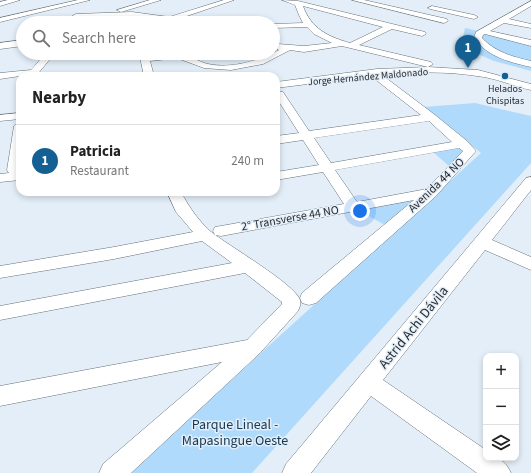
<!DOCTYPE html>
<meta charset="utf-8">
<style>
:root{--surface:#fff;--page:#f2f2f2;--text:#222;--muted:#767676;--line:#e0e0e0;--accent:#146093}
body{margin:0;font-family:"Source Sans 3",sans-serif;background:var(--page);color:var(--text)}
.controls{position:absolute;right:12px;bottom:12px;display:grid;overflow:hidden;border-radius:8px;box-shadow:0 2px 6px #0003}
.controls button{width:36px;height:36px;display:grid;place-items:center;padding:0;border:0;border-bottom:1px solid var(--line);background:var(--surface);color:var(--text);font:20px sans-serif}
.you{position:absolute;left:360px;top:211px;width:14px;height:14px;margin:-10px;border:3px solid #fff;border-radius:50%;background:#1a73e8;box-shadow:0 0 0 6px #1a73e833}
.badge{display:grid;place-items:center;width:26px;height:26px;border-radius:50%;background:var(--accent);color:#fff;font-size:13px;font-weight:700}
.pin{position:absolute;translate:-50% -33px;filter:drop-shadow(0 1px 2px #0008)}
.pin::after{content:'';position:absolute;top:21px;width:14px;height:12px;background:inherit;clip-path:polygon(0 0,100% 0,50% 100%)}
.list{margin:0;padding:0;list-style:none}
h2{display:flex;justify-content:space-between;align-items:center;height:52px;margin:0;padding:0 16px;font-size:17px}
h2 small{font-size:13px;font-weight:400;color:var(--muted)}
.list li{display:grid;grid-template-columns:26px 1fr auto;gap:12px;align-items:center;box-sizing:border-box;height:72px;padding:0 16px;border-top:1px solid var(--line)}
.list b{display:block;font-size:15px;white-space:nowrap}
.list p{margin:0;font-size:13px;white-space:nowrap;color:var(--muted)}
.list em{font-size:13px;font-style:normal;color:var(--muted)}
.icon{flex:none;width:22px;height:22px;fill:none;stroke:currentColor;stroke-width:2;stroke-linecap:round;stroke-linejoin:round}
.map{position:relative;flex:none;width:531px;height:473px;overflow:hidden}
.search{position:absolute;background:var(--surface);box-shadow:0 2px 6px #0003;left:16px;top:16px;width:264px;height:44px;display:flex;align-items:center;gap:10px;box-sizing:border-box;padding:0 14px;border-radius:22px;color:var(--muted);font-size:15px}
.panel{position:absolute;background:var(--surface);box-shadow:0 2px 6px #0003;left:16px;top:72px;width:264px;height:124px;border-radius:12px}
.map>svg:first-child{display:block}
.green{fill:#b0dafc}
.lines{fill:none;stroke-linecap:round;stroke-linejoin:round}
.minor-casing{stroke:#677179;stroke-width:1}
.minor{fill:#fff;fill-rule:evenodd}
.poi-dot{fill:#146093;stroke:#e3eef8;stroke-width:1.5}
.labels{text-anchor:middle;stroke-width:3;stroke-linejoin:round;paint-order:stroke}
.far-street-label{font-size:10px;fill:#282c30;stroke:#e3eef8}
.far-poi-label{font-size:10px;fill:#282c30;stroke:#e3eef8}
.street-label{font-size:12px;fill:#282c30;stroke:#e3eef8}
.near-street-label{font-size:14px;fill:#282c30;stroke:#e3eef8}
.near-park-label{font-size:14px;fill:#153954;stroke:#e3eef8}
</style>
<div class="map">
<svg width="531" height="473" viewBox="0 0 531 473">
<rect width="100%" height="100%" fill="#e3eef8"/>
<g class="green">
<polygon points="465,28 531,43 531,71 494,61 478,54 463,37"/>
<polygon points="475,103 531,116 531,163 252,473 129,473 481,153 424,107"/>
<polygon points="461,146 467,151 451,168 432,151"/>
<polygon points="416,198 385,225 358,210"/>
</g>
<g class="lines">
<defs>
<g id="minor">
<polygon points="8,0 20,0 0,6 0,2"/>
<polygon points="78,0 90,0 0,22 0,18"/>
<polygon points="150,0 161,0 121,12 117,10"/>
<polygon points="224,0 234,0 178,19 190,23 177,23 132,17 76,18 72,16 76,14 132,12 169,17"/>
<path d="M 282,0 L 298,1 L 425,32 L 426,34 L 422,36 L 392,29 L 359,45 L 431,62 L 433,64 L 428,67 L 478,70 L 531,84 L 531,90 C 513,86 496,78 477,76 C 446,71 414,72 382,75 L 435,115 L 467,141 L 476,151 L 436,196 L 316,303 L 309,305 L 302,303 L 300,298 L 302,293 L 414,200 L 221,236 L 215,235 L 213,231 L 215,227 L 221,226 L 344,204 L 323,172 L 276,180 L 276,172 L 319,165 L 303,140 L 276,144 L 276,136 L 299,133 L 276,97 L 276,92 L 283,92 L 309,131 L 421,115 L 371,76 L 276,88 L 276,82 L 377,69 L 428,67 L 342,46 L 304,52 L 290,50 L 263,64 L 231,70 L 204,68 L 177,58 L 150,61 L 154,76 L 144,76 L 139,53 L 147,53 L 148,56 C 158,55 169,52 179,53 C 189,54 198,62 208,64 C 232,69 258,61 279,50 L 274,47 L 278,44 L 304,46 L 332,43 L 314,34 L 307,27 L 273,28 L 273,24 L 303,23 L 299,15 L 295,5 ZM 303,6 L 383,27 L 350,43 C 329,37 311,29 303,6 ZM 429,121 L 452,142 L 331,163 L 314,138 ZM 459,148 L 463,151 L 427,189 L 357,202 L 335,170 Z"/>
<polygon points="352,0 364,0 447,19 448,21 444,23"/>
<path d="M 531,1 L 531,6 L 509,19 L 531,24 L 531,28 L 504,23 L 490,31 L 531,40 L 531,46 L 485,34 L 483,35 L 482,38 C 495,52 513,57 531,61 L 531,67 C 509,62 488,57 474,38 L 476,32 Z"/>
<polygon points="432,6 474,15 478,17 474,19 430,9 428,8"/>
<polygon points="239,18 256,21 260,23 245,23 238,20"/>
<polygon points="23,40 23,46 0,49 0,43"/>
<polygon points="46,53 55,53 36,76 20,76 0,79 0,73 31,70"/>
<polygon points="225,53 235,53 229,57 226,56"/>
<polygon points="20,113 20,119 0,121 0,115"/>
<polygon points="20,123 20,180 0,182 0,174 9,173 7,170 14,126 16,124"/>
<path d="M 531,177 L 531,190 L 492,240 L 531,257 L 531,270 L 485,250 L 383,380 L 486,450 L 486,458 C 499,458 505,460 511,473 L 477,473 L 371,396 L 311,473 L 282,473 L 286,464 L 526,178 Z"/>
<path d="M 167,192 L 181,192 C 189,207 198,220 210,231 C 227,245 295,284 300,300 C 301,304 300,307 298,311 L 260,353 L 131,473 L 99,473 L 103,464 L 222,362 L 0,406 L 0,386 L 247,340 L 282,304 L 282,302 L 245,273 L 0,320 L 0,306 L 232,263 L 202,241 L 114,259 L 0,278 L 0,266 L 114,247 L 193,232 L 176,212 Z"/>
</g>
</defs>
<use href="#minor" class="minor-casing"/>
<use href="#minor" class="minor"/>
</g>
<circle class="poi-dot" cx="505" cy="76" r="4"/>
<g class="labels">
<g class="far-street-label">
<text transform="translate(368 76) rotate(-5)" y="4">Jorge Hernández Maldonado</text>
</g>
<g class="far-poi-label">
<text x="505" y="92">Helados<tspan x="505" dy="12">Chispitas</tspan></text>
</g>
<g class="street-label">
<text transform="translate(436 185) rotate(-44)" y="4">Avenida 44 NO</text>
<text transform="translate(290 218) rotate(-10)" y="4">2° Transverse 44 NO</text>
</g>
<g class="near-street-label">
<text transform="translate(413 327) rotate(-51)" y="5">Astrid Achi Dávila</text>
</g>
<g class="near-park-label">
<text x="235" y="429">Parque Lineal -<tspan x="235" dy="16">Mapasingue Oeste</tspan></text>
</g>
</g>
</svg>
<div class="controls">
<button>+</button>
<button>−</button>
<button><svg class="icon" aria-label="layers" viewBox="0 0 24 24"><path d="M12 4l9 5-9 5-9-5zM3 14l9 5 9-5"/></svg></button>
</div>
<div class="you"></div>
<div class="pin badge" style="left:468px;top:68px">1</div>
<div class="search"><svg class="icon" aria-label="search" viewBox="0 0 24 24"><circle cx="10" cy="10" r="6"/><path d="M15 15l6 6"/></svg>Search here</div>
<section class="panel">
<h2>Nearby<small></small></h2>
<ul class="list">
<li><span class="badge">1</span><div><b>Patricia</b><p>Restaurant</p></div><em>240 m</em></li>
</ul>
</section>
</div>
